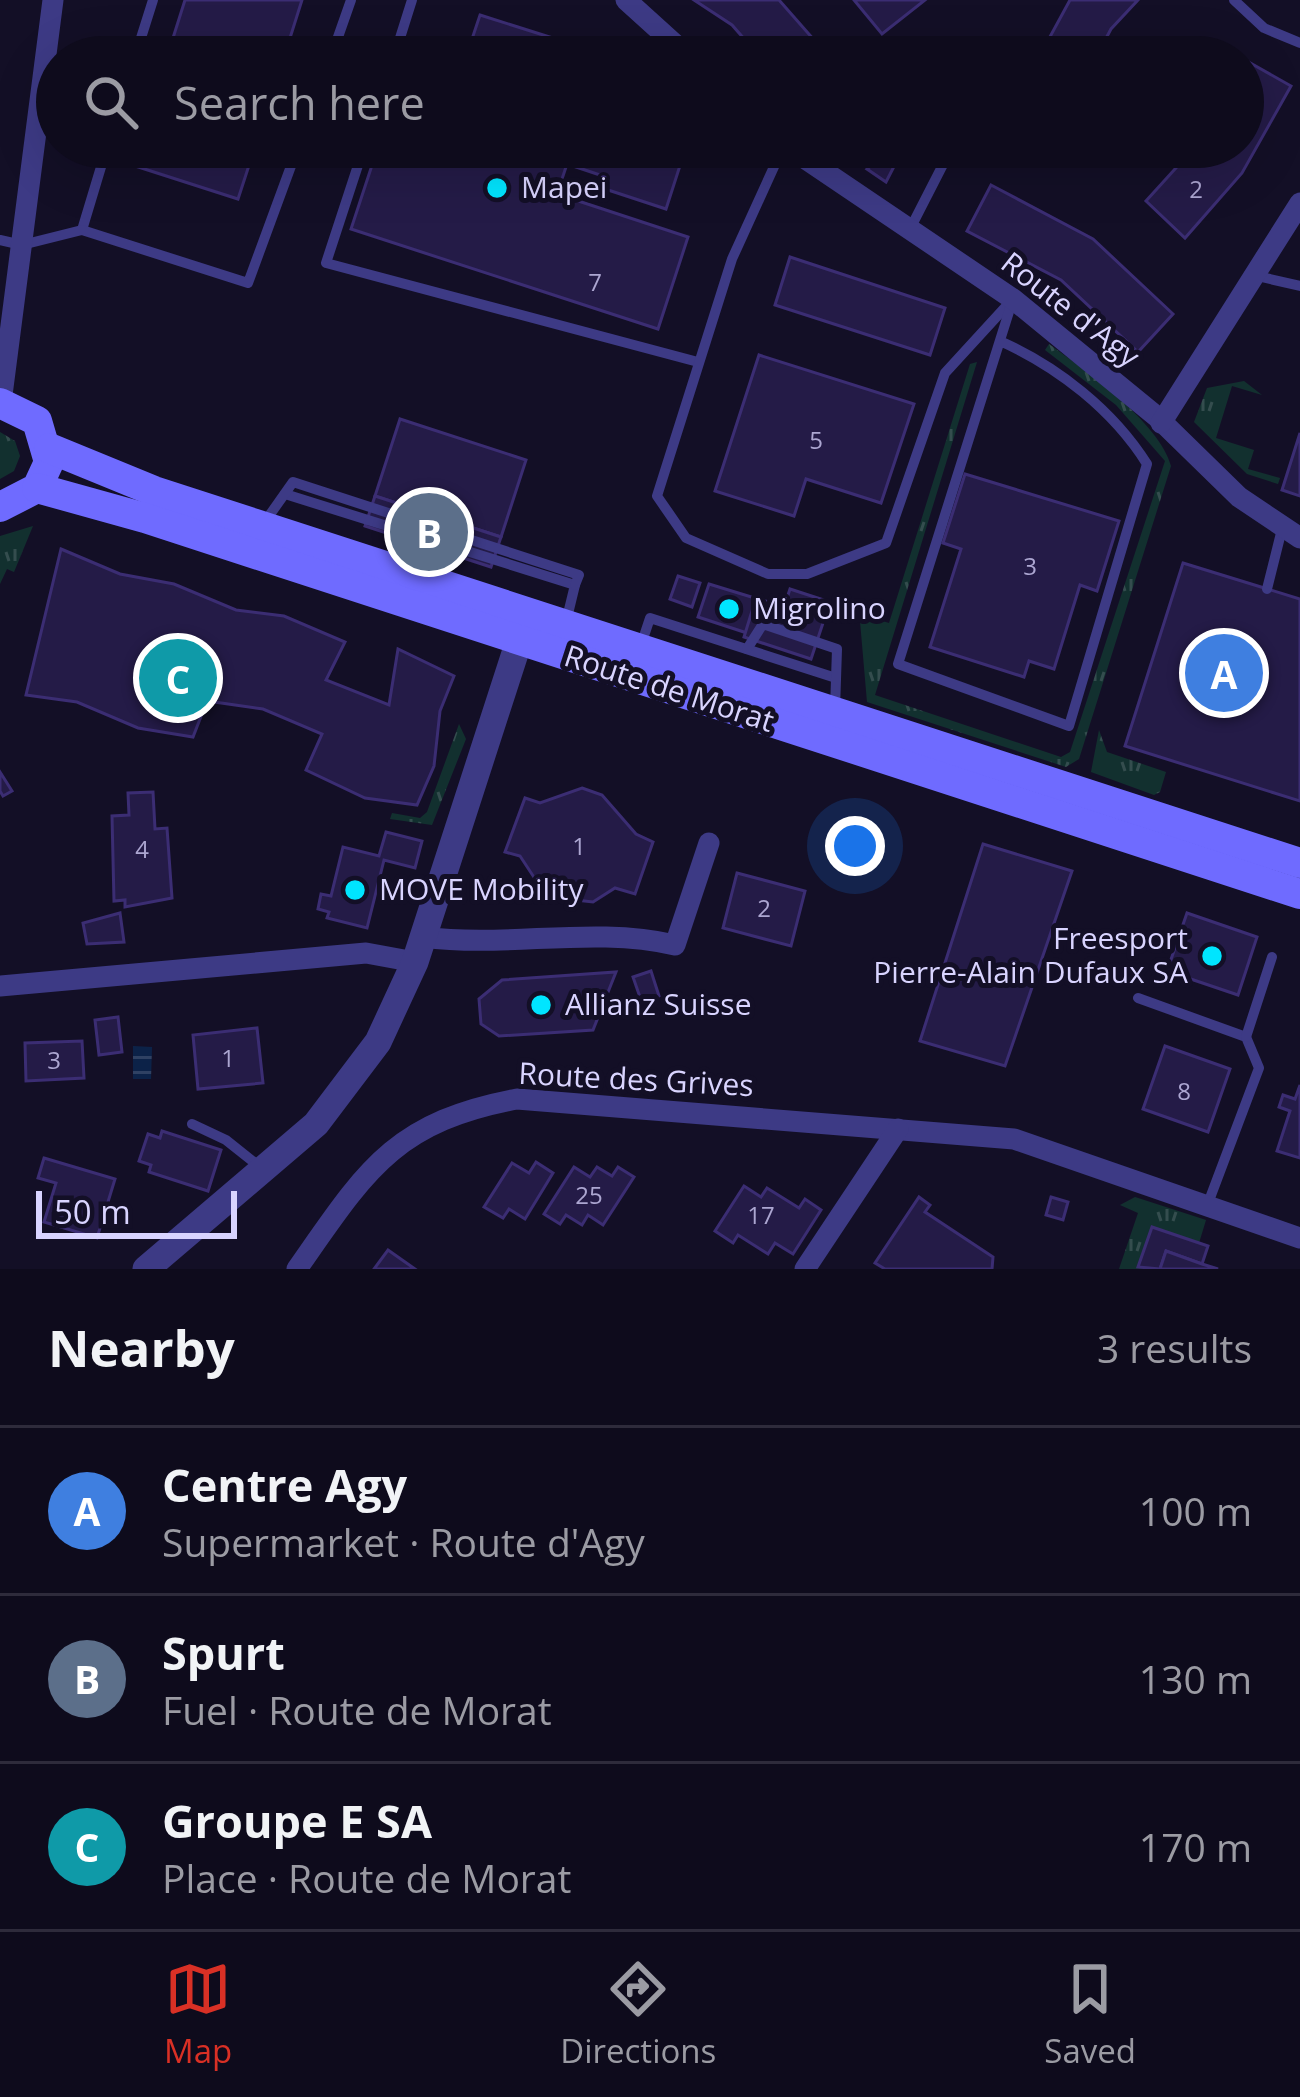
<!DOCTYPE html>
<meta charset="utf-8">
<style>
:root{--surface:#0e0b1c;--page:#171425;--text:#f1f3f6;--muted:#9b9ba3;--line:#2e2b3b;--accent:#d93025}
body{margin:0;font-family:"Open Sans",sans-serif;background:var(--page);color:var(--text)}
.scale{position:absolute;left:36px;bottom:30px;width:201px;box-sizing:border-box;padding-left:12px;border:6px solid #d9d4ff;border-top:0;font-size:33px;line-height:42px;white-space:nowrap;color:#d9d4ff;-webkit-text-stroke:9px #130f26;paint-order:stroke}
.you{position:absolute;left:855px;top:846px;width:42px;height:42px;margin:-30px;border:9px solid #fff;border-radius:50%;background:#1a73e8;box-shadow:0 0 0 18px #1a73e833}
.badge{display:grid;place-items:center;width:78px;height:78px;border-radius:50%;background:var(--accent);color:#fff;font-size:39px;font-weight:700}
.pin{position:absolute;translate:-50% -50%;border:6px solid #fff;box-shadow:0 3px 12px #0006}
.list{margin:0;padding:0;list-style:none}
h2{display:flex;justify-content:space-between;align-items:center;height:156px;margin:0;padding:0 48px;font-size:51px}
h2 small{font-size:39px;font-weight:400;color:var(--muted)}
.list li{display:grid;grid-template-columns:78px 1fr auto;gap:36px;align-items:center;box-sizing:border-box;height:168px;padding:0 48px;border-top:3px solid var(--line)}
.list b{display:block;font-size:45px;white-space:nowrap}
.list p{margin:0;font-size:39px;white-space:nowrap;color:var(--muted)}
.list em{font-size:39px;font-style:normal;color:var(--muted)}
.icon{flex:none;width:66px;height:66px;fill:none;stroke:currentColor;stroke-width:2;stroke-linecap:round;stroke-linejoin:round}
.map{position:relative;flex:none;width:1300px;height:1269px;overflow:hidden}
.search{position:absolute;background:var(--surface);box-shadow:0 12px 48px #0002;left:36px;right:36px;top:36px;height:132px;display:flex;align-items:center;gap:30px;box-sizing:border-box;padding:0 42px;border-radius:66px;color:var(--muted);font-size:45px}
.sheet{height:660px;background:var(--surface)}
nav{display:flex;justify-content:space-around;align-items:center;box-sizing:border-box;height:168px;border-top:3px solid var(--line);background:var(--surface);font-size:33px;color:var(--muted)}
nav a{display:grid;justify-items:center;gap:6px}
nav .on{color:var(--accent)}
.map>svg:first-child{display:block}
.grass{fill:url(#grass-tufts)}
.water{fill:url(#water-rules)}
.building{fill:#241b47;stroke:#3b2d73;stroke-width:3}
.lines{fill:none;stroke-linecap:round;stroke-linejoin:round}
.service{stroke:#3d3a85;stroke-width:10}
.minor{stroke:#3d3a85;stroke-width:21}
.tertiary{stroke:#3d3a85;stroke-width:27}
.secondary{stroke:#6f6bff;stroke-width:30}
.poi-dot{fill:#00e5ff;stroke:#130f26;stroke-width:4.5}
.labels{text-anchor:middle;stroke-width:10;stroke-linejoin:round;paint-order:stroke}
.number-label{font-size:24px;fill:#aca6d1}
.poi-label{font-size:30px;fill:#d9d4ff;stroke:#130f26;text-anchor:start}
.street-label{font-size:30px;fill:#d9d4ff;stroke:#130f26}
</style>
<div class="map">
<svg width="1300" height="1269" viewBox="0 0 1300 1269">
<defs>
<pattern id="grass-tufts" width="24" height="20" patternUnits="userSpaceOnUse" patternTransform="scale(3)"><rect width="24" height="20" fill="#12302f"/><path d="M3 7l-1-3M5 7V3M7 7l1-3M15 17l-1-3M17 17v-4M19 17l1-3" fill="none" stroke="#344d4e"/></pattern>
<pattern id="water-rules" width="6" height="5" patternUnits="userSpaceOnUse" patternTransform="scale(3)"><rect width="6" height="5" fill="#0c2248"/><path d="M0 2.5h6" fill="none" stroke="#2f4163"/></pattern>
</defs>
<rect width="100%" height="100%" fill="#130f26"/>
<g class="grass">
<path d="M 1049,344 C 1085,370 1160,423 1171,466 L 1079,759 L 1066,767 L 867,702 L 860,621 L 865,616 L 889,623 L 970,364 L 977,362 L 875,695 L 1061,757 L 1070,752 L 1165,461 L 1116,405 L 1045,350 Z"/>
<polygon points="1244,381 1262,395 1232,386 1216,438 1254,450 1248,469 1280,478 1278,484 1247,474 1194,422 1207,388"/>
<polygon points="0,432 15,441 20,456 14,471 0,479"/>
<polygon points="33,526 14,572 7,569 0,584 0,536"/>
<polygon points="459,724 466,739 432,825 390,819 392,813 420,818 427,812"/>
<polygon points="1099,730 1107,752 1166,772 1160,792 1154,795 1091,772"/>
<polygon points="1135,1197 1206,1220 1199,1243 1138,1266 1144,1269 1119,1269 1138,1213 1120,1205"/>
</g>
<polygon class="water" points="133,1046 152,1047 151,1079 133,1079"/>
<g class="building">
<polygon points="185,0 302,0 284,57 167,57"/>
<polygon points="694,0 779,0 829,57 760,57 732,25"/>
<polygon points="854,0 925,0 882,34"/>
<polygon points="1070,0 1138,0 1111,29 1096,57 1039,57"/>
<polygon points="480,15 556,39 550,57 466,57"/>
<polygon points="1245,60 1291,86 1242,173 1185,238 1146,201 1195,147 1243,147"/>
<polygon points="138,147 255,147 238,199 132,165"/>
<polygon points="378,147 686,147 666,209 602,188 606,177 567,164 557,194 688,237 658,329 351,229"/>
<polygon points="893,147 904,147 886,182 867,169"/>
<polygon points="991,185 1093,239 1173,314 1138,352 1061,280 967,231"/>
<polygon points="790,257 945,308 930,355 775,305"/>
<polygon points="759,355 914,404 881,503 806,479 794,516 715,491"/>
<polygon points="400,419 526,460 501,537 375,496"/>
<polygon points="1300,433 1300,496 1282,490"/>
<polygon points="965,474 1119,521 1097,591 1080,585 1054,669 1029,661 1024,677 930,647 961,549 943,543"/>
<polygon points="375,496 501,537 491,567 365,526"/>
<polygon points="61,549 120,574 174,584 236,610 284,616 345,642 326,680 389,705 398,649 454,676 440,711 434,766 417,805 365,798 306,770 322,734 263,709 207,701 193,737 138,728 77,702 26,695"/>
<polygon points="1183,563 1300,599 1300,801 1125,746"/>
<polygon points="678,576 700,583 692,607 670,599"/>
<polygon points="709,584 758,599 747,633 698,617"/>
<polygon points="790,589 830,602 811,659 744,637 756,598 784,607"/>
<polygon points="0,772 12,791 3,796 0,791"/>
<polygon points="582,788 602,795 636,834 653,842 635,894 615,888 593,902 558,898 541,888 520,856 505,852 525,798 540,803"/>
<polygon points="153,792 155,829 167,828 172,898 125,907 125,900 114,901 112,816 129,815 128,793"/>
<polygon points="386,832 422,841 415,868 384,860 367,928 327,918 329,912 318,909 321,894 331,896 343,847 379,856"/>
<polygon points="983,844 1072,871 1005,1066 920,1041"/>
<polygon points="737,873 805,891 791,946 723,928"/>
<polygon points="120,913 124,942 87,944 83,923"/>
<polygon points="1187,913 1257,937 1238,995 1167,971"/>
<polygon points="651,971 659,996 642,1003 633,977"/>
<polygon points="616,972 593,1030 499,1036 481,1024 479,999 502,980"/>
<polygon points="118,1017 122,1052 99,1055 95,1020"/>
<polygon points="257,1028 263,1083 198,1089 193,1035"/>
<polygon points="82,1041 84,1078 26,1081 25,1043"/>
<polygon points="1165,1046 1230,1069 1208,1132 1143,1109"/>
<polygon points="1300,1085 1300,1158 1277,1151 1290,1111 1279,1107 1283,1095 1295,1099"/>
<polygon points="162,1131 221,1150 208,1191 149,1172 151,1165 139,1161 148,1134 160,1138"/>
<polygon points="44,1158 115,1179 97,1238 44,1222 56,1183 38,1178"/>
<polygon points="536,1162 553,1173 525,1219 509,1209 503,1218 484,1207 512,1163 529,1173"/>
<polygon points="574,1167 590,1177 597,1167 612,1176 618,1167 634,1177 603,1225 588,1215 582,1225 566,1215 560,1224 544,1214"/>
<polygon points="744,1186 761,1197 767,1188 799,1208 805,1199 821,1210 793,1254 775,1243 768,1254 738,1235 733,1243 715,1231"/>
<polygon points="919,1197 930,1205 925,1212 993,1257 992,1269 885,1269 875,1263"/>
<polygon points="1051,1197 1068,1202 1063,1220 1046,1215"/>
<polygon points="1152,1227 1208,1246 1202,1264 1166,1251 1160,1269 1138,1267"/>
<polygon points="388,1250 415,1269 374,1269"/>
<polygon points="1166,1251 1202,1264 1218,1269 1160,1269"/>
</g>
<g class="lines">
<g class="service">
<polyline points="1234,0 1264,28 1300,43"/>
<polyline points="135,57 153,0"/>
<polyline points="331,57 351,0"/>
<polyline points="394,57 412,0"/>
<polyline points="364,147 326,263 698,362"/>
<polyline points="783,147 732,259 657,496 686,538 768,574 807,574 886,543 945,373 1011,301"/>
<polyline points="812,164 833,147"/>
<polyline points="910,229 952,147"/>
<polyline points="82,230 107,147"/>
<polyline points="0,240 22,245 82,230 248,283 298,147"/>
<polyline points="1257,276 1300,286"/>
<path d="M 1000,341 C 1058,367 1113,410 1147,464 L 1069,726 L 898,664 L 1013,299"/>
<polyline points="285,494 575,585 566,622"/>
<polyline points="264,523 293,482 579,575 575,585"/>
<polyline points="1267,589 1282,529"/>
<polyline points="641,645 650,618 836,678"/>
<polyline points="747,649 763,624 837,649 835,709"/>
<polyline points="1138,998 1246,1037 1259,1068 1207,1206"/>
<polyline points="1246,1037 1272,957"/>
<polyline points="192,1124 226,1140 260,1167"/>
</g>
<g class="minor">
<polyline points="626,0 689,57"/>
<polyline points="788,147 1013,299 1156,416 1239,497 1300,538"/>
<polyline points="1,403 53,0"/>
<polyline points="1161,423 1300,203"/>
<path d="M 423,937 C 509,948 592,926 675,945 L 709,843"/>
<polyline points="0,986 366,953 415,962"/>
<path d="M 297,1269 C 365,1172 393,1122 517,1099 L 1014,1139 L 1300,1238"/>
<polyline points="805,1269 898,1129"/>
</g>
<polyline class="tertiary" points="146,1269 316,1124 378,1042 415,962 519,641"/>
<g class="secondary">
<polyline points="0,403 37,421 49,462 37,488 0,507"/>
<polyline points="49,448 154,491 1300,863"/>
<polyline points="37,488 145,518 1300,894"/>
</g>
</g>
<g class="poi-dot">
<circle cx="497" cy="188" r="12"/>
<circle cx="729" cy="609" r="12"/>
<circle cx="355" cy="890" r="12"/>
<circle cx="1212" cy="956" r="12"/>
<circle cx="541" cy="1005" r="12"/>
</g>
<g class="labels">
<g class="number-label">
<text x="1196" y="198">2</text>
<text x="595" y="291">7</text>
<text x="816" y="449">5</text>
<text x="1030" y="575">3</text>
<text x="579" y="855">1</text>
<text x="142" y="858">4</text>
<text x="764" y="917">2</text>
<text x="228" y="1067">1</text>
<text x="54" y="1069">3</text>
<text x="1184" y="1100">8</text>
<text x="589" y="1204">25</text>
<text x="761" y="1224">17</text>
</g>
<g class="poi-label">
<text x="521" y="198">Mapei</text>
<text x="753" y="619">Migrolino</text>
<text x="379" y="900">MOVE Mobility</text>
<text x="1188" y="949" text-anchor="end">Freesport<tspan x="1188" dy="34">Pierre-Alain Dufaux SA</tspan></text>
<text x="565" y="1015">Allianz Suisse</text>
</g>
<g class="street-label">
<text transform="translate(1070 310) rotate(38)" y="10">Route d'Agy</text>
<text transform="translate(669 689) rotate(18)" y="10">Route de Morat</text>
<text transform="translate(636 1080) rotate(3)" y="10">Route des Grives</text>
</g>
</g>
</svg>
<div class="scale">50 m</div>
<div class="you"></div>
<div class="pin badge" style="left:1224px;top:673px;background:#3f7fe0">A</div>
<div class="pin badge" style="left:429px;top:532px;background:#5c6f8a">B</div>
<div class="pin badge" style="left:178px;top:678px;background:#0f9aa8">C</div>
<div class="search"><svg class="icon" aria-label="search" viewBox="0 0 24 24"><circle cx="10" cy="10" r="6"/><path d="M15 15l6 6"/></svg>Search here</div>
</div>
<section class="sheet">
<h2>Nearby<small>3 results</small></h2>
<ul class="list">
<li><span class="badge" style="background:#3f7fe0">A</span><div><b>Centre Agy</b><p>Supermarket · Route d'Agy</p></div><em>100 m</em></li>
<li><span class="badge" style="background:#5c6f8a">B</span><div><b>Spurt</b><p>Fuel · Route de Morat</p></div><em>130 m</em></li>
<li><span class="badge" style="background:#0f9aa8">C</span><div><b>Groupe E SA</b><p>Place · Route de Morat</p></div><em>170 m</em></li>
</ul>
</section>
<nav>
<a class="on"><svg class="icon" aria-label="map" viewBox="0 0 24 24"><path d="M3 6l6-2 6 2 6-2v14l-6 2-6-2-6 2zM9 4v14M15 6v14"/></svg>Map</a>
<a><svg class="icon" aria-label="directions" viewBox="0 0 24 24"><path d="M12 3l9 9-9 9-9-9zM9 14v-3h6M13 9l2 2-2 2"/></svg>Directions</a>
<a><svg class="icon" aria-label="saved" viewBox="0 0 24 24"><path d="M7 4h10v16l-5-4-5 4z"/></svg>Saved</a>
</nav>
